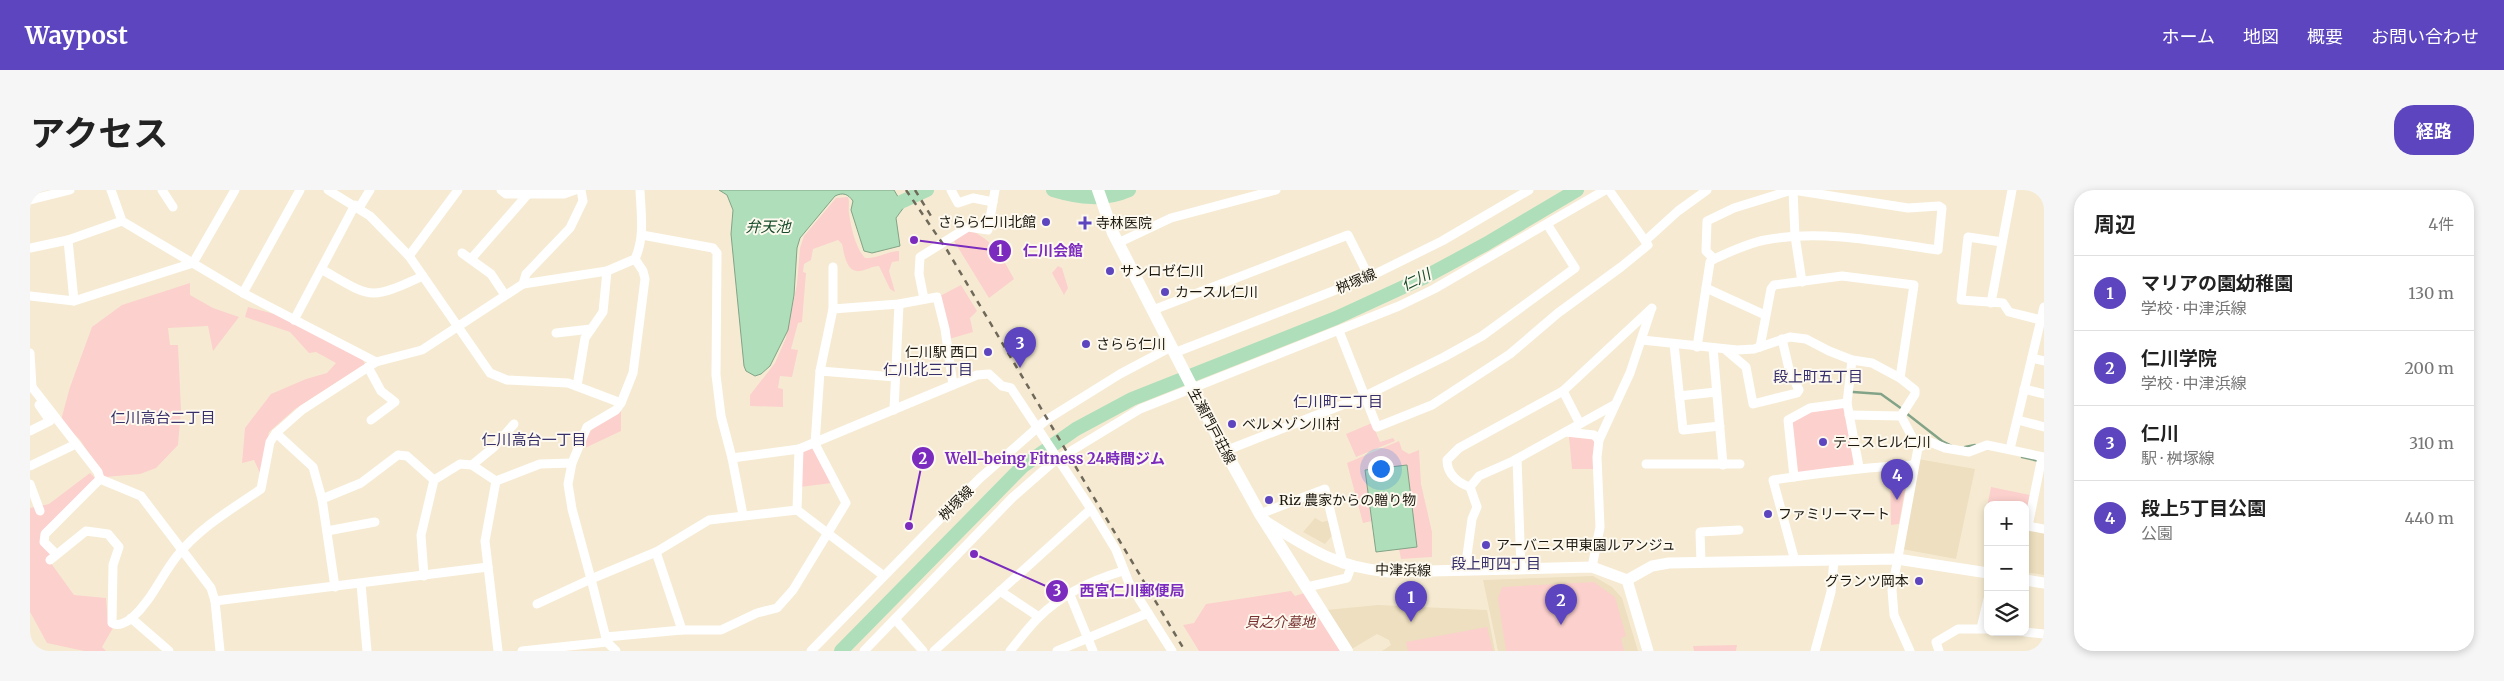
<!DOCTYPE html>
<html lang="ja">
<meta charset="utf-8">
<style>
:root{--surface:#fff;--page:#f6f6f6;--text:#222;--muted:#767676;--line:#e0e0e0;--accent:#5c45be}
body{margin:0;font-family:Merriweather,"Noto Sans JP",serif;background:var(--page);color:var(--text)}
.controls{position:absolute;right:15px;bottom:15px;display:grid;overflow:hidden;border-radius:10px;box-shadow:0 2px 8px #0003}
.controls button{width:45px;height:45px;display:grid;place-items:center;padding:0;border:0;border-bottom:1px solid var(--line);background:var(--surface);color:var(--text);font:25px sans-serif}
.you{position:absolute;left:1350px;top:278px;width:18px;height:18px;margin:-12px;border:4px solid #fff;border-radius:50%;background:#1a73e8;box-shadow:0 0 0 8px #1a73e833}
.badge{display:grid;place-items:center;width:32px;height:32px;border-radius:50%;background:var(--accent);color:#fff;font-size:16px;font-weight:700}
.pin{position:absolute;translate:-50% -41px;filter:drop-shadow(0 1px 2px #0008)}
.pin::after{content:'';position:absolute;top:26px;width:18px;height:15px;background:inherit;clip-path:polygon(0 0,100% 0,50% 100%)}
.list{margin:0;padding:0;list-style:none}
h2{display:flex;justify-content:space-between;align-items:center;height:65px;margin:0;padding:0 20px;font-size:21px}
h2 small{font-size:16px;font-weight:400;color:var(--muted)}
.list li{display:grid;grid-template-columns:32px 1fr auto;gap:15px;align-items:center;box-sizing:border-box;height:75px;padding:0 20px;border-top:1px solid var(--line)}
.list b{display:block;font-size:19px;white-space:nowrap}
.list p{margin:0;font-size:16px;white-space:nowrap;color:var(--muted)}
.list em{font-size:16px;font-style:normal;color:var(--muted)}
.icon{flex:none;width:28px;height:28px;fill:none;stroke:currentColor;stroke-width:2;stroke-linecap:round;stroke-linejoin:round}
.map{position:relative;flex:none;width:2014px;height:461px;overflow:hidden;border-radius:20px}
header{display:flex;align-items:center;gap:30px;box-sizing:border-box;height:70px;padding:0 25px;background:var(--accent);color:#fff}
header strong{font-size:24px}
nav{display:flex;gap:28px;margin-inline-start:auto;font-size:18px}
.intro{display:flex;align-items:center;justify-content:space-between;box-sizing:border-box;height:120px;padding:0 30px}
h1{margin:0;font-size:35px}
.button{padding:12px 22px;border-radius:20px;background:var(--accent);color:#fff;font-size:18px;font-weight:700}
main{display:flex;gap:30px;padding:0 30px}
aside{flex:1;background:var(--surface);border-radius:20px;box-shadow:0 2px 8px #0003}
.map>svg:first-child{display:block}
.built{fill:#eddfbf}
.green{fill:#fcd0cd}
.water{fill:#aedeba;stroke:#82a387}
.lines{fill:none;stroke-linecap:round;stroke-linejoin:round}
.stream{stroke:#82a387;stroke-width:2.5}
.river{stroke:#aedeba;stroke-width:14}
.minor{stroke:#fff;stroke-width:9}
.tertiary{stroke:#fff;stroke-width:11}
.secondary{stroke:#fff;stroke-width:12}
.rail{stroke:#70695a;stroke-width:2.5;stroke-dasharray:6 6;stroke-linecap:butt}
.poi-dot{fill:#5c45be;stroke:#fdf9ef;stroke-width:2}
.labels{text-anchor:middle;stroke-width:4;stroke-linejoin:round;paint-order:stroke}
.poi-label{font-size:14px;fill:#1c180f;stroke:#fdf9ef;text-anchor:start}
.street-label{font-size:14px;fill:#1c180f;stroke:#fdf9ef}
.park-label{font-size:14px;font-style:italic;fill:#77302f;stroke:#fdf9ef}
.water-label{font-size:15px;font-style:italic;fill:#154b29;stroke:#fdf9ef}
.neighbourhood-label{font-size:15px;fill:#372f6a;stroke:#fdf9ef}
.leader{fill:none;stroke:#7b2cbf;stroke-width:2}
.callout-dot{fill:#7b2cbf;stroke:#fdf9ef;stroke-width:2}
.mark-label{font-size:15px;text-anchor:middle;font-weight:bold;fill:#fff}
.callout-label{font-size:15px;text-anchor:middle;font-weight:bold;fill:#7b2cbf;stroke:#fdf9ef;stroke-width:4;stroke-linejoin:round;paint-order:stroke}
</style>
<header>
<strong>Waypost</strong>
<nav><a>ホーム</a><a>地図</a><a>概要</a><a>お問い合わせ</a></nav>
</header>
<div class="intro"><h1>アクセス</h1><a class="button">経路</a></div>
<main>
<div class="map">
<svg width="2014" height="461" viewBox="0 0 2014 461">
<rect width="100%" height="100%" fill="#f6ebd2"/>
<g class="built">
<polygon points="1888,269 1945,279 1926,369 1872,359"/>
<polygon points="1285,328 1292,332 1301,330 1305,342 1295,354 1273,342"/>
<polygon points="1995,340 2014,343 2014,385 1995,382"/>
<polygon points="1563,386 1582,397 1592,408 1608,461 1468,461 1453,390"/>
<polygon points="1348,415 1457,420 1465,461 1352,461 1361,455 1359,450 1347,444 1320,460 1296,420"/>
</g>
<g class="green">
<path d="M 818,7 C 820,13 818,17 819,23 C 821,37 825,57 835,68 C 850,68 855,62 869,61 L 869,71 L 862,72 L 859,81 L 865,102 L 860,99 L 849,76 C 842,76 837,80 830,81 C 816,83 814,63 812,54 L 808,50 L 783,59 L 781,70 L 774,74 L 773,82 L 776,83 L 772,132 L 768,133 L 761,159 L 768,160 L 762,187 L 750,186 L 748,198 L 753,199 L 753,217 L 720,216 L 720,205 L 745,173 L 756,148 L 767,94 L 770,58 L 774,46 L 806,8 Z"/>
<path d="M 940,40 C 964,51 972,67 984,89 L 959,108 L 924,51 Z"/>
<polygon points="1028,76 1032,78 1038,98 1034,105 1022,83"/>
<polygon points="160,93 160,105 183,118 209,127 183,161 178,136 138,138 140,155 148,155 151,220 148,255 126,278 110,284 75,287 50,250 31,230 40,197 62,137 92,115"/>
<polygon points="931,95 947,121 940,128 943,142 919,149 910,106"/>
<polygon points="218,117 244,124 331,167 335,174 265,219 239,242 230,283 224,270 212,273 215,238 241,204 276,189 297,183 306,173 286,162 279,163 260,142 215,127"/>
<path d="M 1811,217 L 1816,220 L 1825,270 L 1822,275 L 1769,283 L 1766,278 L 1762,234 C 1771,220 1796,219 1811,217 Z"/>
<path d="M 591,221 L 591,241 L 555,258 C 555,237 575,230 591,221 Z"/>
<polygon points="1342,233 1350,252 1363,248 1365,251 1326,267 1316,244"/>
<polygon points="1556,246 1564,250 1564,279 1542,279 1539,247"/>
<polygon points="1369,251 1372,260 1379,264 1389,260 1391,294 1402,342 1402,367 1371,369 1369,359 1387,357 1335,280 1342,331 1333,333 1317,273"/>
<polygon points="785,258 802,293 770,297 772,260"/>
<polygon points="1875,280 1878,283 1869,334 1861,335 1860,281"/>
<polygon points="60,283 66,289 12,342 21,365 18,369 44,405 76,408 78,433 83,438 72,457 76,461 54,461 17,453 0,422 0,318 19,314"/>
<polygon points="1961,297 2000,305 1995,328 1995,315 1958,315 1958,329 1955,328"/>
<polygon points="1564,392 1585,407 1596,446 1591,448 1594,461 1476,461 1468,408 1472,397"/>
<polygon points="1261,401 1265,406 1274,403 1310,461 1169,461 1153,435 1164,433 1176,414"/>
<polygon points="1457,437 1463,461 1378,461 1376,452"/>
<polygon points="1707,455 1706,461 1664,461 1663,456"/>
</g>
<g class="water">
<path d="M 689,0 L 864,0 L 874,17 L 866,28 L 870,56 L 842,63 L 834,61 L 821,20 L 823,11 C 818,4 813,2 805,6 L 770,48 L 767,58 L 764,105 L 758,140 L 740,176 L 731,184 L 725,186 L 716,181 L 714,176 L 701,44 L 703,20 L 697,5 Z"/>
<polygon points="1377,275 1387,357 1346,362 1335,280"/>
</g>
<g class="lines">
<g class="stream">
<polyline points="1823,202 1851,204 1872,219"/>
<polyline points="1876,223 1912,251 1922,256"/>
<polyline points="1935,257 1945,255"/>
<polyline points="1992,267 2009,271"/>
</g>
<g class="river">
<path d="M 1023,0 C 1050,8 1074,11 1099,0"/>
<polyline points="871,12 897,0"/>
<polyline points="811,461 993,276 1046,239 1102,209 1306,128 1393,88 1456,54 1547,0"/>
</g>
<g class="minor">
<polyline points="81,0 92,31 213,103 346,172"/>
<polyline points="132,0 143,17"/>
<polyline points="298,0 340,26 379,66 460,183 477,190 538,193 591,213"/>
<polyline points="471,0 476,4 534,4 545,0"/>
<polyline points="921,0 928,13 943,8 963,12"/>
<polyline points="1763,0 1765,46 1772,92"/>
<polyline points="0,10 40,0"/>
<polyline points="329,18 340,0"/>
<polyline points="612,45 683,58 687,63 686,185 691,226 702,268 769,259 947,185 959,184 972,196 981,198 1061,319 1086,360 1099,393 1142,461"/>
<polyline points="38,50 44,111"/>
<polyline points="1615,51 1648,21 1677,0"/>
<polyline points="1972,52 1938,47 1931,110 1973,113 1979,122 2011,130"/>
<polyline points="1088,53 1141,28 1246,0"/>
<polyline points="0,58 38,50 92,31"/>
<polyline points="432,63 461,84 475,105"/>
<polyline points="379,66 428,0"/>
<polyline points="441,69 498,4"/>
<polyline points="1684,69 1676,61 1677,31 1704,18 1762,0"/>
<polyline points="803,77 803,119"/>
<path d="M 291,79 C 342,108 338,111 393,86"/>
<polyline points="493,94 496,84 540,38 553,11 551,0"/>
<polyline points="1676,98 1735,125"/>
<polyline points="213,103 270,0"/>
<polyline points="0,106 44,111 163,73 205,0"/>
<polyline points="894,109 889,84 890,67 938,37 958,40 965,0"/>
<polyline points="1961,113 1982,0"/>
<polyline points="1123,120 1318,45 1339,87"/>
<polyline points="264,130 325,15"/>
<polyline points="1309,141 1347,237 1402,215 1480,164 1528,123 1591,77 1618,55 1579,0"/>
<polyline points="526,143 561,139"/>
<polyline points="1612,150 1707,160 1724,159 1760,147 1776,149 1799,161 1822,170 1842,173 1870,188 1885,200 1885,204 1871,226"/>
<polyline points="1644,154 1653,240 1690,236"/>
<path d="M 1667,157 L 1680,72 L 1684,69 C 1700,62 1718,53 1735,50 C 1792,39 1852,52 1908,60 L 1912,18 L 1909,16 L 1878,18 L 1763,0"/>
<polyline points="1730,157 1741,99 1744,95 1812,86 1884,95 1870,188"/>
<polyline points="1683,158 1693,275"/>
<polyline points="1696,160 1716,177 1723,214 1767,203 1769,200 1759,179 1752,149"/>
<polyline points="0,163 2,197"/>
<polyline points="1144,163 1339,87 1412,51 1499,0"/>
<polyline points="2002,168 2014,171"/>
<polyline points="1822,170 1817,213 1829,277"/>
<polyline points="338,177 351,201 365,212 341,230"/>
<polyline points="790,181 865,187"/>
<polyline points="547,196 555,148 573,122 577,81"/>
<polyline points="0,198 2,197 68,282 70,289 111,306 181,398 185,411 190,461"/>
<polyline points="1994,199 2014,204"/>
<polyline points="1533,201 1550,234"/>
<polyline points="1649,206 1686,202"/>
<polyline points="864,220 869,114"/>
<polyline points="1819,225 1871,226 1888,258"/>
<polyline points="1988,230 2014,237"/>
<polyline points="0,241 20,231 9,215"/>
<polyline points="1536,242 1564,245 1569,250"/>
<polyline points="246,243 283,277 292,309 305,397"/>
<polyline points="769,259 767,320 854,386"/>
<polyline points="1980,259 2014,117"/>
<polyline points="1195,261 1335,206 1414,167 1452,146 1545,78 1517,34"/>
<polyline points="2012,267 1998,336 2014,339"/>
<polyline points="702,268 713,325"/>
<polyline points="1487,269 1491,379"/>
<polyline points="1616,274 1710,274"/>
<polyline points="442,275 464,257 484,234"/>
<polyline points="0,276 46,254"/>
<polyline points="1764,287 1758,230 1780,218 1817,213"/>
<polyline points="466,291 455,351 468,461"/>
<polyline points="466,291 510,274 542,273"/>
<polyline points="0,294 10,321"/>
<path d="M 1440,297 C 1428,293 1417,284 1417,270 L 1429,258 L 1533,201 L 1622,118"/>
<polyline points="1440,297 1449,286 1483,271 1584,215"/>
<polyline points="292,309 331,293 368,265 377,266 404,290 430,274 442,275 466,291"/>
<polyline points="1230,324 1295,299 1313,374"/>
<polyline points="297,341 345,332"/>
<polyline points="626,362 652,440"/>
<polyline points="26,364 14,352 15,344 70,289"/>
<path d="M 20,370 L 56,341 L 78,344 L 89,357 L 83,375 L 82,433 C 88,437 97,432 102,428 C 122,410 131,386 147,366 C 169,338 202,319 231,299 L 240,252 L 246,243 L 272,220 L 346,172 L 392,160 L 493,94 L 577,81 L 605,69 C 615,47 611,24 610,0"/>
<path d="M 1765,371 L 1743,290 C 1790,283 1836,277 1883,275"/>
<polyline points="1671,373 1670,342 1709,340"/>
<polyline points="1562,377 1570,337 1567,267 1569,250 1600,183 1621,120"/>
<polyline points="1435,380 1442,329 1447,317 1440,297"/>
<polyline points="394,386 391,345 404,290"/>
<polyline points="331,394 337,461"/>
<polyline points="1277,397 1317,388 1321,377"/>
<polyline points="970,401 1009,427"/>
<polyline points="1040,405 1063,461"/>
<polyline points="185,411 458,377"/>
<polyline points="507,414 561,389 542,319 538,294 542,273 557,237 586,220 591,213 603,183 615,89 613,81 605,69"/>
<polyline points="101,428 139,461"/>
<polyline points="865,429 893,461"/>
<polyline points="1951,438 1958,409"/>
<polyline points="1995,442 2014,444"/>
<polyline points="576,447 652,440 691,440 727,423 747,418 763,400 816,313 785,254 790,181 803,119 869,114 907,107 915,139 923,195"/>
<polyline points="577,452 561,389 626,362 679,330 767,320"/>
<polyline points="492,461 577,452 586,461"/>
<polyline points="781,461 949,289 1016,230 1090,184 1141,157"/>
<polyline points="834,461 982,308 1023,272 1110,219 1369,116 1404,99 1575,0"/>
<polyline points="904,461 1061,319"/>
<path d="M 980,461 C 989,450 998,438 1008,428 C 1031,405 1062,390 1093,381"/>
<polyline points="1027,461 1118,423"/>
<polyline points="1785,461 1801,402 1804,370"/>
<polyline points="1880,461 1864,425 1862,400 1888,258 1900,252 1915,258 1939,262 1957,255 2014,267"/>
<polyline points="1909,461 1906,452 1928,439 1958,439"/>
</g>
<g class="tertiary">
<path d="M 1235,331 C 1280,359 1305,377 1359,382 L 1562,377 L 1597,390"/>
<polyline points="1597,390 1622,376 1639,373 1867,369 1958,383"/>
<polyline points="1597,390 1618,461"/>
<polyline points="1995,390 2014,393"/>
</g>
<polyline class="secondary" points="1068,0 1083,43 1195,261 1230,324 1317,461"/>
<g class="rail">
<polyline points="876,0 917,60 1155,461"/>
<polyline points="885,0 901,26"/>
</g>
</g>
<g class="poi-dot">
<circle cx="1016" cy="32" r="5"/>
<path d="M1052.5 25.5h5v5h5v5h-5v5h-5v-5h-5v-5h5z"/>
<circle cx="1080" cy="81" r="5"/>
<circle cx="1135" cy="102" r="5"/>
<circle cx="1056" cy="154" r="5"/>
<circle cx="958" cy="162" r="5"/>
<circle cx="1202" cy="234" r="5"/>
<circle cx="1793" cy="252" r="5"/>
<circle cx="1239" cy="310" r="5"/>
<circle cx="1738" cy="324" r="5"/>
<circle cx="1456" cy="355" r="5"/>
<circle cx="1889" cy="391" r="5"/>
</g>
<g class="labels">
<g class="poi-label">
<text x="1006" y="37" text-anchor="end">さらら仁川北館</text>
<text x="1066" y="38">寺林医院</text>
<text x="1090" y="86">サンロゼ仁川</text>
<text x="1145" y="107">カースル仁川</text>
<text x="1066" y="159">さらら仁川</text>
<text x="948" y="167" text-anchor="end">仁川駅 西口</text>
<text x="1212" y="239">ベルメゾン川村</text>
<text x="1803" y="257">テニスヒル仁川</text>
<text x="1249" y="315">Riz 農家からの贈り物</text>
<text x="1748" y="329">ファミリーマート</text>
<text x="1466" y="360">アーバニス甲東園ルアンジュ</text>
<text x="1879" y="396" text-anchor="end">グランツ岡本</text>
</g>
<g class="street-label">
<text transform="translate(1326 91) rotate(-23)" y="5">桝塚線</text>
<text transform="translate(1182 236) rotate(62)" y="5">生瀬門戸荘線</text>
<text transform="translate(926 313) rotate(-45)" y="5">桝塚線</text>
<text transform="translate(1373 380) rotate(1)" y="5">中津浜線</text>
</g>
<g class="park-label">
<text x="1250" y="437">貝之介墓地</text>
</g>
<g class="water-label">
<text x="738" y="42">弁天池</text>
<text transform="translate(1386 90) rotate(-26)" y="5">仁川</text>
</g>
<g class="neighbourhood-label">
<text x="898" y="185">仁川北三丁目</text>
<text x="1788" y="192">段上町五丁目</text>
<text x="1308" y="217">仁川町二丁目</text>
<text x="133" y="233">仁川高台二丁目</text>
<text x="504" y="255">仁川高台一丁目</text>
<text x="1466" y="379">段上町四丁目</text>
</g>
</g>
<path class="leader" d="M884 50L970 61M879 336L893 268M944 364L1027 401"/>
<g class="callout-dot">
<circle cx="884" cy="50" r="5"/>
<circle cx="879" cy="336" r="5"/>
<circle cx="944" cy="364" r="5"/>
<circle cx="970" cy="61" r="12"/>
<circle cx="893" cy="268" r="12"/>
<circle cx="1027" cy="401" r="12"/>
</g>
<g class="mark-label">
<text x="970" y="66">1</text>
<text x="893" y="274">2</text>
<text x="1027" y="406">3</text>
</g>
<g class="callout-label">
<text x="1023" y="66">仁川会館</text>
<text x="1025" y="274">Well-being Fitness 24時間ジム</text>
<text x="1102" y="406">西宮仁川郵便局</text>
</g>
</svg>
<div class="controls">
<button>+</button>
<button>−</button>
<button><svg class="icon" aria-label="layers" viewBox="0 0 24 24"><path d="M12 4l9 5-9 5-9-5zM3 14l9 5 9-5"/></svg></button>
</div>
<div class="you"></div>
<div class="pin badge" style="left:1381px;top:432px">1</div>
<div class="pin badge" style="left:1531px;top:435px">2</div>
<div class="pin badge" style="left:990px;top:178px">3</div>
<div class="pin badge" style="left:1867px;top:310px">4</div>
</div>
<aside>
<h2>周辺<small>4件</small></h2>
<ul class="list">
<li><span class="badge">1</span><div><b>マリアの園幼稚園</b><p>学校 · 中津浜線</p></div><em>130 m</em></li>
<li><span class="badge">2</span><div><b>仁川学院</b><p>学校 · 中津浜線</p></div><em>200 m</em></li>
<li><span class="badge">3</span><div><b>仁川</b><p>駅 · 桝塚線</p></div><em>310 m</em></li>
<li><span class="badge">4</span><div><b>段上5丁目公園</b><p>公園</p></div><em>440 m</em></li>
</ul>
</aside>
</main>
